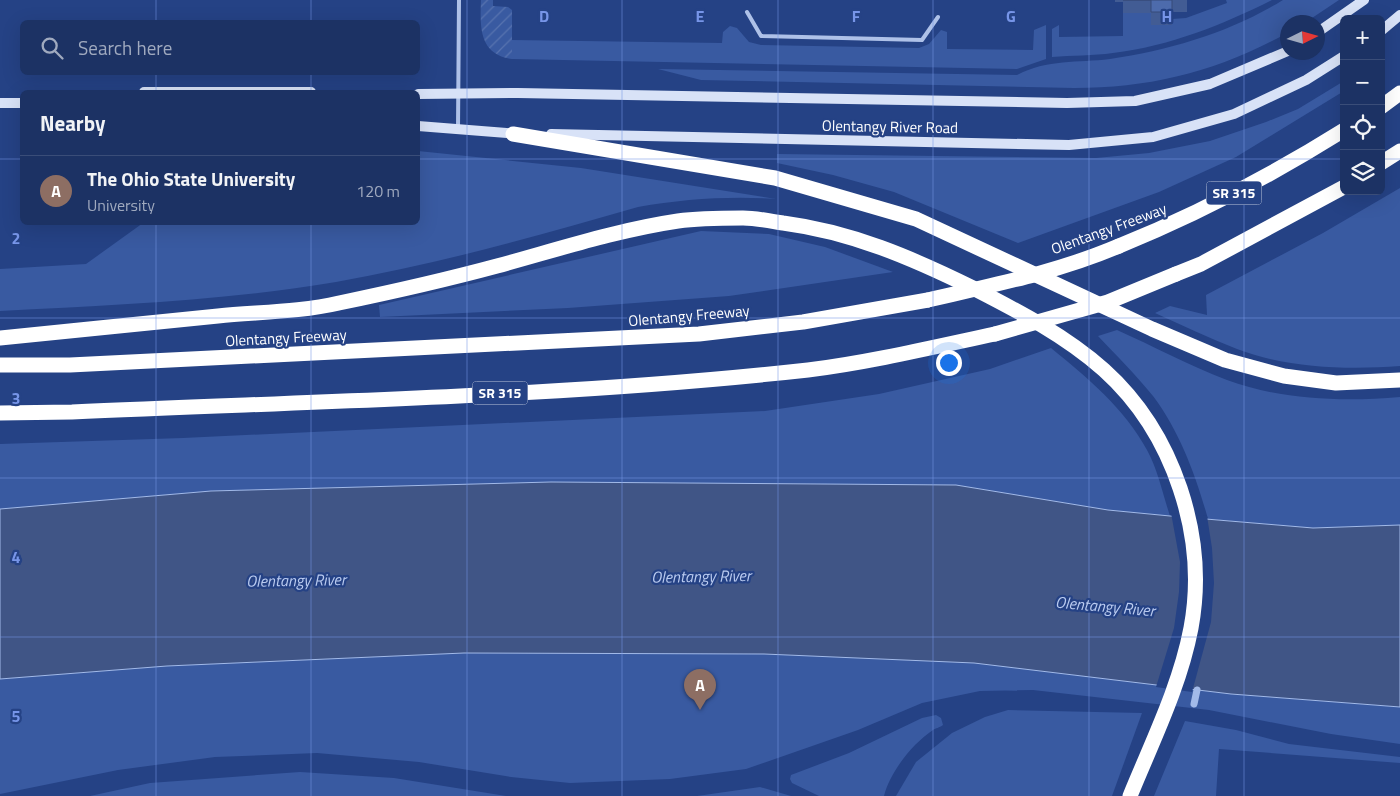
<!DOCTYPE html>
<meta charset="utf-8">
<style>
:root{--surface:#1c3264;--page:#293e6d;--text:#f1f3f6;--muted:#a0aabf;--line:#3a4d78;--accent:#d6ab8b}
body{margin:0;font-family:"Titillium Web",sans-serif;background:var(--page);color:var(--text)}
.controls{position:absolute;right:15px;top:15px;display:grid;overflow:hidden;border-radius:8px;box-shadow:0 5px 20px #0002}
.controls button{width:45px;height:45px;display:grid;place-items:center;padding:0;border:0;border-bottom:1px solid var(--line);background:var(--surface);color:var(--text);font:25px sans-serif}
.compass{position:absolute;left:1280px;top:15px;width:45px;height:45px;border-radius:50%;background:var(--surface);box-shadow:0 5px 20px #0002;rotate:85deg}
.you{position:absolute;left:948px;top:362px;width:18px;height:18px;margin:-12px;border:4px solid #fff;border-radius:50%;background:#1a73e8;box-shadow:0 0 0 8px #1a73e833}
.badge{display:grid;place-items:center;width:32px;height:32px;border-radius:50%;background:var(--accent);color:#fff;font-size:16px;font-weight:700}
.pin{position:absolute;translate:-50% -41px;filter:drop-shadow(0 1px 2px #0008)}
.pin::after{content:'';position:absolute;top:26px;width:18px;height:15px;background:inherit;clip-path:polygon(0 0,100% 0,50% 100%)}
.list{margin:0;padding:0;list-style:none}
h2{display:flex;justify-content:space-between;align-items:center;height:65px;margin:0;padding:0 20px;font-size:21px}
h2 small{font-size:16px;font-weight:400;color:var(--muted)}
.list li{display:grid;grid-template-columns:32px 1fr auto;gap:15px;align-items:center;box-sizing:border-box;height:70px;padding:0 20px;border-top:1px solid var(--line)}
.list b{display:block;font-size:19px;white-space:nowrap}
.list p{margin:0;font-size:16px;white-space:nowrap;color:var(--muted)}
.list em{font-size:16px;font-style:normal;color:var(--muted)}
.icon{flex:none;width:28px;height:28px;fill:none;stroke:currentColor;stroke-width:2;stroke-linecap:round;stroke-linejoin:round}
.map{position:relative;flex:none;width:1400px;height:796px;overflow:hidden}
.search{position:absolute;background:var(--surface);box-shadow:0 5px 20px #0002;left:20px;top:20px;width:400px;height:55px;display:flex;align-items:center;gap:12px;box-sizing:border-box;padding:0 18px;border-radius:8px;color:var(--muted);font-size:19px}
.panel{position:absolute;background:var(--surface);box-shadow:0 5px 20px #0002;left:20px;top:90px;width:400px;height:135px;border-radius:8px}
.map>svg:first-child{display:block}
.grass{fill:#395aa1}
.garden{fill:url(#garden-furrows)}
.water{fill:#405586;stroke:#a2bae9}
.pier{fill:#254285}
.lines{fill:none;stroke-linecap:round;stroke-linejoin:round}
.stream{stroke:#a2bae9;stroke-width:7}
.lane{stroke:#aec1e8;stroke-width:4}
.secondary{stroke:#d8e2f7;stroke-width:10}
.highway{stroke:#fff;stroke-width:15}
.highway-bridge{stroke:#fff;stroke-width:15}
.wall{fill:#425c94}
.building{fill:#4d6bac;stroke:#364b78}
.grid{fill:none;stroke:#7795e8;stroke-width:1;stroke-opacity:0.55}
.labels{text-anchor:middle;stroke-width:4.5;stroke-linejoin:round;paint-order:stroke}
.shield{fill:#254285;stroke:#bec6da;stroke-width:1}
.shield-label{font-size:14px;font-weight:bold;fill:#fff}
.street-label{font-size:15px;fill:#fff;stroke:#254285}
.water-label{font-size:16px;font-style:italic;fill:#bacbf0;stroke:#254285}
.grid-label{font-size:16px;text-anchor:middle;font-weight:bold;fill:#7795e8;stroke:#254285;stroke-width:4.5;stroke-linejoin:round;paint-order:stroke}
</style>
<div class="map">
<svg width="1400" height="796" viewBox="0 0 1400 796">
<defs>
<pattern id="garden-furrows" width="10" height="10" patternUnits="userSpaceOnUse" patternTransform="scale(1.25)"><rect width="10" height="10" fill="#395aa1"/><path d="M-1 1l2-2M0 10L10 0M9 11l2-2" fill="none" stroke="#5773af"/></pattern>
</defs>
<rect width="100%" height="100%" fill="#254285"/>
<g class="grass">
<path d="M 1226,0 L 1272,0 C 1222,25 1170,46 1113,53 C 1093,56 1072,55 1052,57 L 1052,29 L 1059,25 L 1059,37 L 1123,36 L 1123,13 L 1151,13 L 1152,25 L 1172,19 L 1186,18 L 1227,3 Z"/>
<path d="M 1283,0 L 1339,0 L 1306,22 L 1288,22 L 1287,33 C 1219,71 1152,88 1074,88 L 701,80 L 658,69 L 1017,75 C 1047,59 1078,63 1110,59 C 1171,50 1231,32 1283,0 Z"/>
<polygon points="1046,25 1046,59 1017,69 512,59 512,40 722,43 723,32 730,26 737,28 749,42 761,45 919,48 929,44 941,30 947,32 947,49 1033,50 1034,30"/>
<polygon points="1344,81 1344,91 1236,157 1159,192 1018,243 894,192 833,175 777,163 777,154 1096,158 1149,153 1210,141 1266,122 1298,109"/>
<path d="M 418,151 L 581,168 L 776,199 C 729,196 684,199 638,207 C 538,236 438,264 336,282 C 225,301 112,305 0,311 L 0,269 L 86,264 L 143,223 L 418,222 Z"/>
<path d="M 1400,188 L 1400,366 C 1346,370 1287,368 1237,349 C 1209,338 1182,325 1155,313 L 1170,306 L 1207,315 L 1206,295 L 1323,233 Z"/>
<polygon points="701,231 769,234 825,247 893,272 729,296 568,308 380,317 379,305"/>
<path d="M 1117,330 C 1153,346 1190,366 1227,380 C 1281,400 1343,402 1400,397 L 1400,525 L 1313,528 L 1208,519 C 1196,476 1180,432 1153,396 C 1136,375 1116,355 1098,336 Z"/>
<path d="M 1051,348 C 1088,378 1124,408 1147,450 C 1158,470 1163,495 1170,516 L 1108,510 L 956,485 L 551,482 L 211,491 L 0,509 L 0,444 L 183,438 L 765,411 L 879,394 L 990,369 Z"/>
<polygon points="464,653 764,654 974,663 1231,694 1400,707 1400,744 1331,734 1209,710 1033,690 980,691 922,703 858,730 746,769 670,779 570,783 511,777 419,762 317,753 215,757 118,770 0,794 0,679 167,666"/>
<polygon points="1008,710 1142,713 1112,796 896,796 916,762 952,733 985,717"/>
<path d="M 936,715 L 941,718 L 943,725 C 939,728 936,728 933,730 C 912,744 890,772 884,796 L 819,796 L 792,783 L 790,779 L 791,775 L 849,753 L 922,718 Z"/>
<polygon points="1185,721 1236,730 1289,744 1400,757 1400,763 1219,749 1216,796 1154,796"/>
<polygon points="300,772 394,778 506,796 90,796 150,783"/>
<polygon points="760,787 791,796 697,796"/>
</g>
<path class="garden" d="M 481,0 L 493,0 L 493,6 L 508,7 L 512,10 L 512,59 C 479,54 480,28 481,0 Z"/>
<polygon class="water" points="551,482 956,485 1108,510 1170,516 1313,528 1400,525 1400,707 1231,694 974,663 764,654 464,653 167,666 0,679 0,509 211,491"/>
<polygon class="pier" points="1171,513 1207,516 1212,548 1214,583 1211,622 1192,692 1156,687 1174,628 1179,592 1180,562"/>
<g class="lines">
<polyline class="stream" points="1194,704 1197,690"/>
<g class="lane">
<polyline points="747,12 761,36 922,40 938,17"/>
<polyline points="458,129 459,0"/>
</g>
<g class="secondary">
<polyline points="1381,31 1400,15"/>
<polyline points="1318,32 1364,0"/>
<polyline points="144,92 311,92"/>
<polyline points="418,94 518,93 1067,103 1135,101 1210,84 1288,51"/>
<polyline points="0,103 22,103"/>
<polyline points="418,126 519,134"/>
<polyline points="551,134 1069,145 1153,137 1234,114 1306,80 1344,56"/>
</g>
<g class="highway">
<polyline points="1381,107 1400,93"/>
<polyline points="513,134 775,178 916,219 1152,329 1225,360 1284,376 1336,383 1400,380"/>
<polyline points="1381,163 1400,151"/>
<path d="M 1119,246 C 1198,214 1272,175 1344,130"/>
<polyline points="1176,274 1201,264 1344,187"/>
<path d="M 0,338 C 73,331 145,323 218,316 C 258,312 300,312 339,303 C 392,292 445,280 497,266 C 556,250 617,230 678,221 C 699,218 722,218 743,218 C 756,218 770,221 783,223 C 852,232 912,258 973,288 C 1018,311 1066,336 1104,370 C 1174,433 1208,537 1191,628 C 1180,686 1152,742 1130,796"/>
<polyline points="0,365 70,365 699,334 803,322 928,300"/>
<path d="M 0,413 L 72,412 C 316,401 564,397 808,370 C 871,362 934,347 995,334"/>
</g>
<g class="highway-bridge">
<path d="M 928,300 C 993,285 1058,272 1119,246"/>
<polyline points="995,334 1108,302 1176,274"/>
</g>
</g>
<polygon class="wall" points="1115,0 1187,0 1187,12 1172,12 1172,25 1151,25 1151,13 1123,13 1123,2 1115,2"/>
<polygon class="building" points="1123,0 1172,0 1172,12 1151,12 1151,0"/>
<path class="grid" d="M 156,0 L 156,22M 311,0 L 311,22M 467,0 L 467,796M 622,0 L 622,796M 778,0 L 778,796M 933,0 L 933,796M 1089,0 L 1089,796M 1244,0 L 1244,796M 156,72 L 156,92M 311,72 L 311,92M 0,159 L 22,159M 418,159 L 1344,159M 1381,159 L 1400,159M 156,222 L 156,796M 311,222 L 311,796M 0,318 L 1400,318M 0,478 L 1400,478M 0,637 L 1400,637"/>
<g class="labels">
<g class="shield">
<rect x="1206.5" y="181.5" width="55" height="23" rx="4"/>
<rect x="472.5" y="381.5" width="55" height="23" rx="4"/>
</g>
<g class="shield-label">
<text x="1234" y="198">SR 315</text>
<text x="500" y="398">SR 315</text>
</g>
<g class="street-label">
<text transform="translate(890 127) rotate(1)" y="5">Olentangy River Road</text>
<text transform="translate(1109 229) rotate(-20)" y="5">Olentangy Freeway</text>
<text transform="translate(689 316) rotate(-5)" y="5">Olentangy Freeway</text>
<text transform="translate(286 338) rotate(-3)" y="5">Olentangy Freeway</text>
</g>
<g class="water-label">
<text transform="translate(701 576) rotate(-1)" y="6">Olentangy River</text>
<text transform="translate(296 580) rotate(-1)" y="6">Olentangy River</text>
<text transform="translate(1105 606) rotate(5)" y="6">Olentangy River</text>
</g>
</g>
<g class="grid-label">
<text x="544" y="22">D</text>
<text x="700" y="22">E</text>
<text x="856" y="22">F</text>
<text x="1011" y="22">G</text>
<text x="1167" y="22">H</text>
<text x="16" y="244">2</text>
<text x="16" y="404">3</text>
<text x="16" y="563">4</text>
<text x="16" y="722">5</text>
</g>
</svg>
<div class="controls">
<button>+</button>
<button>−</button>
<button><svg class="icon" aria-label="locate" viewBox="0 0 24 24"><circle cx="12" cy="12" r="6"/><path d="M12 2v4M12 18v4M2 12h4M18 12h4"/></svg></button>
<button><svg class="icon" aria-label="layers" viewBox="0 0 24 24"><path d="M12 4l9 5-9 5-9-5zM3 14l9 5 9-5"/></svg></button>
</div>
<svg class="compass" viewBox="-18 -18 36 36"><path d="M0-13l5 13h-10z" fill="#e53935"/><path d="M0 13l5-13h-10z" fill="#a0aabf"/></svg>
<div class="you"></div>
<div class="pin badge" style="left:700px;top:710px;background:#8d6e63">A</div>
<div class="search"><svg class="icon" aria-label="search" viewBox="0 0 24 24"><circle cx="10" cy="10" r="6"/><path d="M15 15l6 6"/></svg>Search here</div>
<section class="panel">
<h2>Nearby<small></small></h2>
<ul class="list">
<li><span class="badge" style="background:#8d6e63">A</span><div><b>The Ohio State University</b><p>University</p></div><em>120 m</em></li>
</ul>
</section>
</div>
